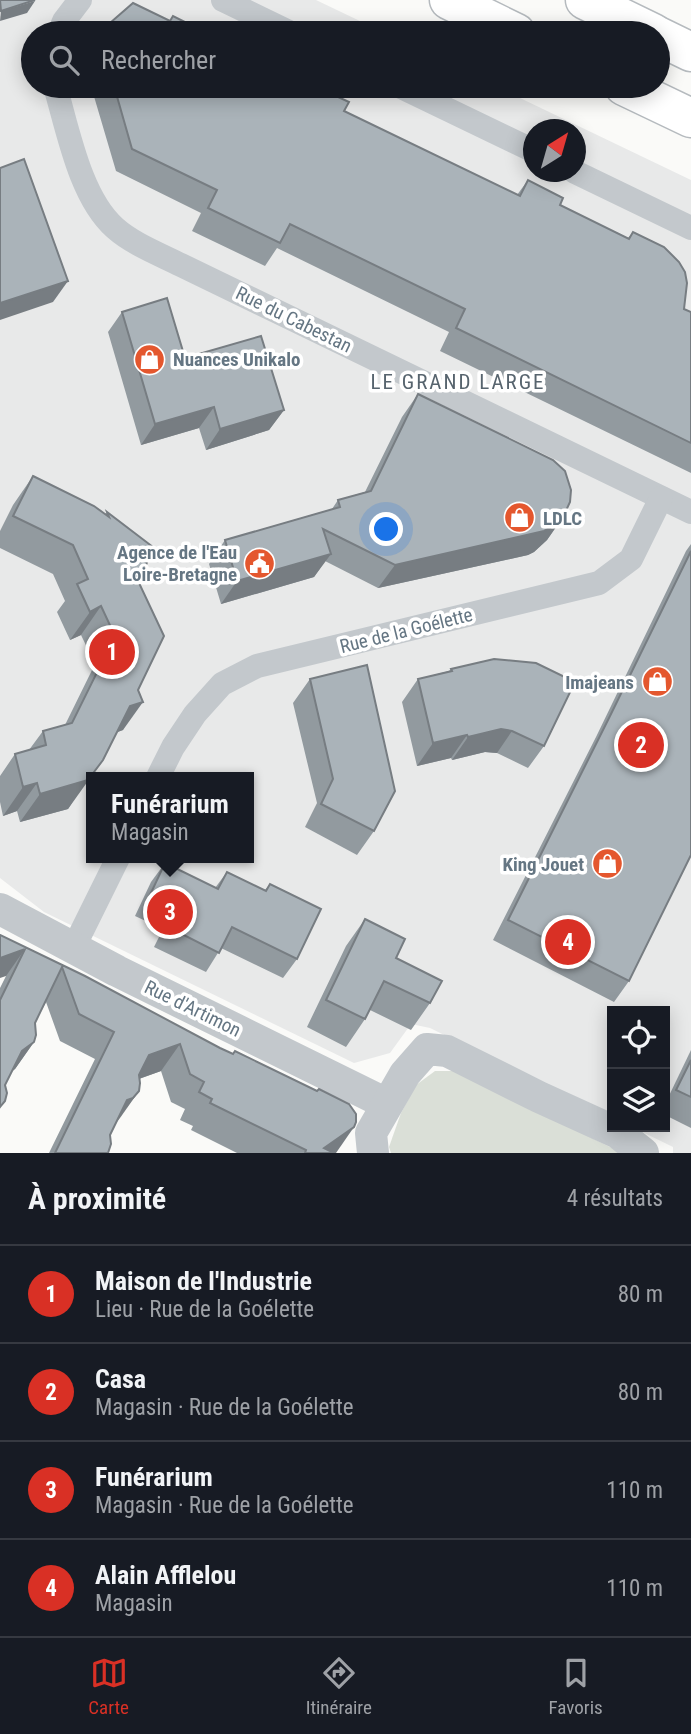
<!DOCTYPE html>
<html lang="fr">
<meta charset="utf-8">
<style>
:root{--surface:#171b24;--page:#242831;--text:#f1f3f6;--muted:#9ea1a6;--line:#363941;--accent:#d93025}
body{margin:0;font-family:"Roboto Condensed",sans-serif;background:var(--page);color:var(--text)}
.controls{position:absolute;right:21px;bottom:21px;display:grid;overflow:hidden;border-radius:0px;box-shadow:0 4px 18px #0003}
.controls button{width:63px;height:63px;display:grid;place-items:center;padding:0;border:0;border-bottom:2px solid var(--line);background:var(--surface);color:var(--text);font:35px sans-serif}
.compass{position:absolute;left:523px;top:119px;width:63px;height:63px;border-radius:50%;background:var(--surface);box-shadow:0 4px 18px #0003;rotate:37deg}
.you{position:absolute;left:387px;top:530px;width:24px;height:24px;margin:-18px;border:5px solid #fff;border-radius:50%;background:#1a73e8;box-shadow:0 0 0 10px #1a73e833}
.badge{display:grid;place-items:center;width:46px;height:46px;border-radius:50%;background:var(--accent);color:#fff;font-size:23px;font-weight:700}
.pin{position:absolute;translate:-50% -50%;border:4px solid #fff;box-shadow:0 2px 7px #0006}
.popup{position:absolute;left:86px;top:772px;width:168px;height:91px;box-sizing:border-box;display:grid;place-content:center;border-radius:0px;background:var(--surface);filter:drop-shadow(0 2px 5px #0005);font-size:23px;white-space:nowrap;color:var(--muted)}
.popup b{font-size:26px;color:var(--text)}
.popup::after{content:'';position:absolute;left:50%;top:100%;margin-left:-14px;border:14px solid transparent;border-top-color:var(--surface)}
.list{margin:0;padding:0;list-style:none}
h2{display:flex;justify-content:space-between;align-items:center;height:91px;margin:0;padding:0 28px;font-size:30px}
h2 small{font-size:23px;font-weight:400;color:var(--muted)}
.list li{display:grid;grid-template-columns:46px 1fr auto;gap:21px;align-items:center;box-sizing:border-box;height:98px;padding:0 28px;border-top:2px solid var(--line)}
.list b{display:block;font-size:26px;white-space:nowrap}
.list p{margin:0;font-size:23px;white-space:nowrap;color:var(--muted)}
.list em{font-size:23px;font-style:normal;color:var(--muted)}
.icon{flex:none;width:38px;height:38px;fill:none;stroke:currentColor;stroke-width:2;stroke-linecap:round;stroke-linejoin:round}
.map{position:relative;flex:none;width:691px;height:1153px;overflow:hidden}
.search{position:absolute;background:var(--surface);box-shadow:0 4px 18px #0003;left:21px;right:21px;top:21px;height:77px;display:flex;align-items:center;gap:18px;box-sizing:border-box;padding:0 24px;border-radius:38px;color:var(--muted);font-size:26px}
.sheet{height:483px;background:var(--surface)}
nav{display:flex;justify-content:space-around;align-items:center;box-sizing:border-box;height:98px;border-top:2px solid var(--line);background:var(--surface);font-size:19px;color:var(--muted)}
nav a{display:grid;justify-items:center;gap:4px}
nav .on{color:var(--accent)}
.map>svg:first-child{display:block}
.built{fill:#e8e9e9;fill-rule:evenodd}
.green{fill:#dadfd7}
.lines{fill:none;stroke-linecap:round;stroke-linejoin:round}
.primary-casing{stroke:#b5babe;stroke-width:41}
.minor{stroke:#c3c8cc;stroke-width:24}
.tertiary{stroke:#c3c8cc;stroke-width:32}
.primary{stroke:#fff;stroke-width:38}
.wall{fill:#929a9f}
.shaded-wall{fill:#777d82}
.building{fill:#aab3b9;stroke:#777d82;stroke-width:2}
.labels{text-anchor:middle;stroke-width:7;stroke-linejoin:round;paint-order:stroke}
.street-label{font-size:19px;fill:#657683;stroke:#fff}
.poi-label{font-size:19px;font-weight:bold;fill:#657683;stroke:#fff;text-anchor:end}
.neighbourhood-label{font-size:21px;letter-spacing:2px;fill:#57646e;stroke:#fff}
</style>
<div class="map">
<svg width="691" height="1153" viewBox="0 0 691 1153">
<rect width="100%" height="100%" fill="#fafaf8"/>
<path class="built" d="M 0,0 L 316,0 L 385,33 L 33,33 L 33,86 L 495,86 L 691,180 L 691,1153 L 673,1153 L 673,1147 L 632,1127 L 665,1127 L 665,1011 L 612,1011 L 612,1117 L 430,1028 L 411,1024 L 390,1053 L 354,1063 L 44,912 L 0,878 ZM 534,130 L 576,130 L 576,172 L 534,172 ZM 91,777 L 249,777 L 249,858 L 91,858 Z"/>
<polygon class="green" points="435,1071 458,1071 616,1150 619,1153 391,1153 389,1147 401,1113 416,1085"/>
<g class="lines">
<defs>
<g id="primary">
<polyline points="449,0 516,33"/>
<polyline points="585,0 653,33"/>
<polyline points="658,36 691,52"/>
<polyline points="624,86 691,118"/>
</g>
</defs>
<use href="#primary" class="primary-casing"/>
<g class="minor">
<polyline points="223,0 291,33"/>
<polyline points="59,33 64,21 80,0"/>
<path d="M 55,86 C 68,130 80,197 115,228 C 133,244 159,254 181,265 L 691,512"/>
<polyline points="399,86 534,151"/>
<polyline points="575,172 691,228"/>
<polyline points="158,777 173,747 195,714 222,684 257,666 599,583 631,559 661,498"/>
<polyline points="73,949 118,858"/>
</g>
<g class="tertiary">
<polyline points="0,909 117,971 387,1104"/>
<polyline points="373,1153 371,1133 405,1074 427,1049 447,1051 539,1097 618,1133 643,1153"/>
</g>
<use href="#primary" class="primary"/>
</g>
<g class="wall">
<polygon points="97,86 325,86 323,90 344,111 517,195 528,180 560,205 628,238 633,232 684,309 691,312 691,473 440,351 449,332 277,248 265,266 192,231 201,213 116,171 93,93 97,87"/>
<polygon points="122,312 185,358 284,410 269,430 206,450 199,428 141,445 108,332"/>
<polygon points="418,394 563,517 547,540 534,552 528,555 378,588 325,561 314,577 221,604 209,564 225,540 332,509 338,500 365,492 402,417"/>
<polygon points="33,476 105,514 107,512 139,583 138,690 123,730 117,732 68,809 20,822 17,811 3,816 0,802 0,776 15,754 29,750 43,731 65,725 95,664 81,635 70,640 57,612 65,601 53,574 0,548 0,531 13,505"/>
<polygon points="691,544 691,855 629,981 614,1002 493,940 596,737 686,551"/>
<polygon points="451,669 544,746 528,768 497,753 485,752 452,760 451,758 417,766 402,702 418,679 449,671"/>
<polygon points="310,679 374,831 357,855 305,827 317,803 293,703"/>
<polygon points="165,863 215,888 227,872 265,890 270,884 297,959 283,978 221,948 206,972 154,947 163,929 135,916 151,882"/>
<polygon points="365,919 430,1003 411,1030 370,1010 365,1019 346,1047 307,1027 346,946"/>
<polygon points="0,935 85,976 336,1153 237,1153 191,1130 193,1126 180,1120 185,1109 171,1102 161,1071 139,1079 139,1091 115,1123 110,1135 108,1153 49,1153 95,1059 60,1041 46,1002 35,1023 34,1042 15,1069 12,1071 5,1085 0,1109 0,988 6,976"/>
<polygon points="691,1050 691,1128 665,1115 665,1104"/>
</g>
<g class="shaded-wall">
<polygon points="35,1 27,13 0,21 1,11"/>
<polygon points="68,281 53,302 0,320 0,303"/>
<polygon points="214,407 199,428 141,445 155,424"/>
<polygon points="284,410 269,430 206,450 220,429"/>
<polygon points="563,517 547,540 534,552 528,555 378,588 395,565"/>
<polygon points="331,554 314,577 221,604 237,581"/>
<polygon points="101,606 81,635 70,640 90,612"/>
<polygon points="143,702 123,730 110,735 130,706"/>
<polygon points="501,729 512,731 497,753 485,752 452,760 468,737"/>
<polygon points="467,735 451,758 417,766 433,743"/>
<polygon points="103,760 68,809 20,822 40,794"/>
<polygon points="37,783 17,811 3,816 23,787"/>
<polygon points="25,949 6,976 0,978 0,958"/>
<polygon points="34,1042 15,1069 3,1078 22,1051"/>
<polygon points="180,1044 161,1071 130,1082 149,1055"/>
<polygon points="139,1091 120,1118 114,1125 127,1100"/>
<polygon points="354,1127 336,1153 321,1153 324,1148"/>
</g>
<g class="building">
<polygon points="0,0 35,0 1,11"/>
<polygon points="133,3 170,21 173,16 207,33 104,33 103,29"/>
<polygon points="114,86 325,86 323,90 349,102 344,111 520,196 528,180 563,198 560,205 629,239 633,232 664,247 679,262 685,272 687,283 684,309 691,312 691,443 456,328 465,309 290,224 280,243 208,208 217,190 132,149"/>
<polygon points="24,159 68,281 0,303 0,168"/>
<polygon points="167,298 185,358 261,336 284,410 220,429 214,407 155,424 122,312"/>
<polygon points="418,394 553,460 565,471 571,490 570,502 563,517 550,528 544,531 395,565 323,529 331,554 237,581 225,540 340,507 338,500 371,491"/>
<polygon points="33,476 94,506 109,517 107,512 153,547 139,583 164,636 138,690 143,702 130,706 103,760 88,780 40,794 37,783 23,787 15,754 46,745 43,731 72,723 115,636 101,606 90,612 77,584 88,579 73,545 13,516"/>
<polygon points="691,551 691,855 629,981 508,920 610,716"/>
<polygon points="494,659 536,663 575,682 544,746 512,731 501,729 468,737 467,735 433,743 418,679 452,671 451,669"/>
<polygon points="367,665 395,791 374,831 321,804 333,779 310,679"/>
<polygon points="165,863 218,889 227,872 266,891 270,884 321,909 297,959 232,927 219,953 168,927 176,910 149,897"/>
<polygon points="365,919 405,939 396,958 442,981 430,1003 384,981 365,1019 326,1000"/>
<polygon points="0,935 85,976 220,1048 233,1054 235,1051 317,1091 319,1089 349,1104 356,1114 356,1122 354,1127 324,1148 334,1153 305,1153 306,1150 210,1103 212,1099 199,1092 204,1082 190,1074 180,1044 149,1055 139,1075 140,1083 139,1091 133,1098 127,1100 110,1135 111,1144 108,1153 55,1153 114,1032 79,1014 62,967 35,1023 36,1035 34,1042 22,1051 5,1085 7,1093 5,1101 0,1107 0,1000 25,949 0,958"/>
<polygon points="691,1060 691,1097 676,1090"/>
</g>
<defs>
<symbol id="shop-disc" viewBox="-11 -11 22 22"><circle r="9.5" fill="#e4572e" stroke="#fff"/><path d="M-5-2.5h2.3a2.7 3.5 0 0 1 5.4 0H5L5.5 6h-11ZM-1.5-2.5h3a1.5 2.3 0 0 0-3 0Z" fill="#fff"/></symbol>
<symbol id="civic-disc" viewBox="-11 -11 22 22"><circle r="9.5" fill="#e4572e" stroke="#fff"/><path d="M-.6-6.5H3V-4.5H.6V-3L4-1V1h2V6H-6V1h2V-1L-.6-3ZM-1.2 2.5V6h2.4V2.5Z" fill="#fff"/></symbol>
</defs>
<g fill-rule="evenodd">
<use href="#shop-disc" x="132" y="342" width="35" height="35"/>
<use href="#shop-disc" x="502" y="500" width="35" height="35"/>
<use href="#civic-disc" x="242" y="546" width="35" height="35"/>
<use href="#shop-disc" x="640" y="664" width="35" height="35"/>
<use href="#shop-disc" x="590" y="846" width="35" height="35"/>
</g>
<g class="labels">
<g class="street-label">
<text transform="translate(294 319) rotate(26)" y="7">Rue du Cabestan</text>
<text transform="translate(406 630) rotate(-14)" y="7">Rue de la Goélette</text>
<text transform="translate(193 1008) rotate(26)" y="7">Rue d'Artimon</text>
</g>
<g class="poi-label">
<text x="173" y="366" text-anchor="start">Nuances Unikalo</text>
<text x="543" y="525" text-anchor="start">LDLC</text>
<text x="237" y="559">Agence de l'Eau<tspan x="237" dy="22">Loire-Bretagne</tspan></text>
<text x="634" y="689">Imajeans</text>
<text x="584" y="871">King Jouet</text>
</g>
<g class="neighbourhood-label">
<text x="458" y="389">LE GRAND LARGE</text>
</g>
</g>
</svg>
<div class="controls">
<button><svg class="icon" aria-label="locate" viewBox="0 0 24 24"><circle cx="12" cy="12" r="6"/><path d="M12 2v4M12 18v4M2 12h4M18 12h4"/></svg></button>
<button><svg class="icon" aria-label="layers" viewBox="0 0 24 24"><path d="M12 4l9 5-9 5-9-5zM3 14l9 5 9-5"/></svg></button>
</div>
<svg class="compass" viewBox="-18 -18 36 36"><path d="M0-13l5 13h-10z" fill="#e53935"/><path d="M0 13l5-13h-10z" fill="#9ea1a6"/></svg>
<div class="you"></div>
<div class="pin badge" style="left:112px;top:652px">1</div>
<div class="pin badge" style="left:641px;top:745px">2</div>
<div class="pin badge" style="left:170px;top:912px">3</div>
<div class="popup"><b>Funérarium</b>Magasin</div>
<div class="pin badge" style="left:568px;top:942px">4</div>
<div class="search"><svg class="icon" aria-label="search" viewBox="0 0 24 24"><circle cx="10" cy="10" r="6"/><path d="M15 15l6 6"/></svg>Rechercher</div>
</div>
<section class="sheet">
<h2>À proximité<small>4 résultats</small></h2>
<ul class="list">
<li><span class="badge">1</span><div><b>Maison de l'Industrie</b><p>Lieu · Rue de la Goélette</p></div><em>80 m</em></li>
<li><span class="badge">2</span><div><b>Casa</b><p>Magasin · Rue de la Goélette</p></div><em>80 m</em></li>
<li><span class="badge">3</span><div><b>Funérarium</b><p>Magasin · Rue de la Goélette</p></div><em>110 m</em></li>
<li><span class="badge">4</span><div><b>Alain Afflelou</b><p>Magasin</p></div><em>110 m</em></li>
</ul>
</section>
<nav>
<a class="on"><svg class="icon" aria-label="map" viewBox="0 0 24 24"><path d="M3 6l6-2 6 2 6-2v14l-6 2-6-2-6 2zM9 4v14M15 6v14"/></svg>Carte</a>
<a><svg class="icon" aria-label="directions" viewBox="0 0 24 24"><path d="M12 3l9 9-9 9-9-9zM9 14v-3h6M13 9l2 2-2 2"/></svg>Itinéraire</a>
<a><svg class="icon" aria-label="saved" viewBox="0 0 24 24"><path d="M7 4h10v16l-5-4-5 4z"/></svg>Favoris</a>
</nav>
